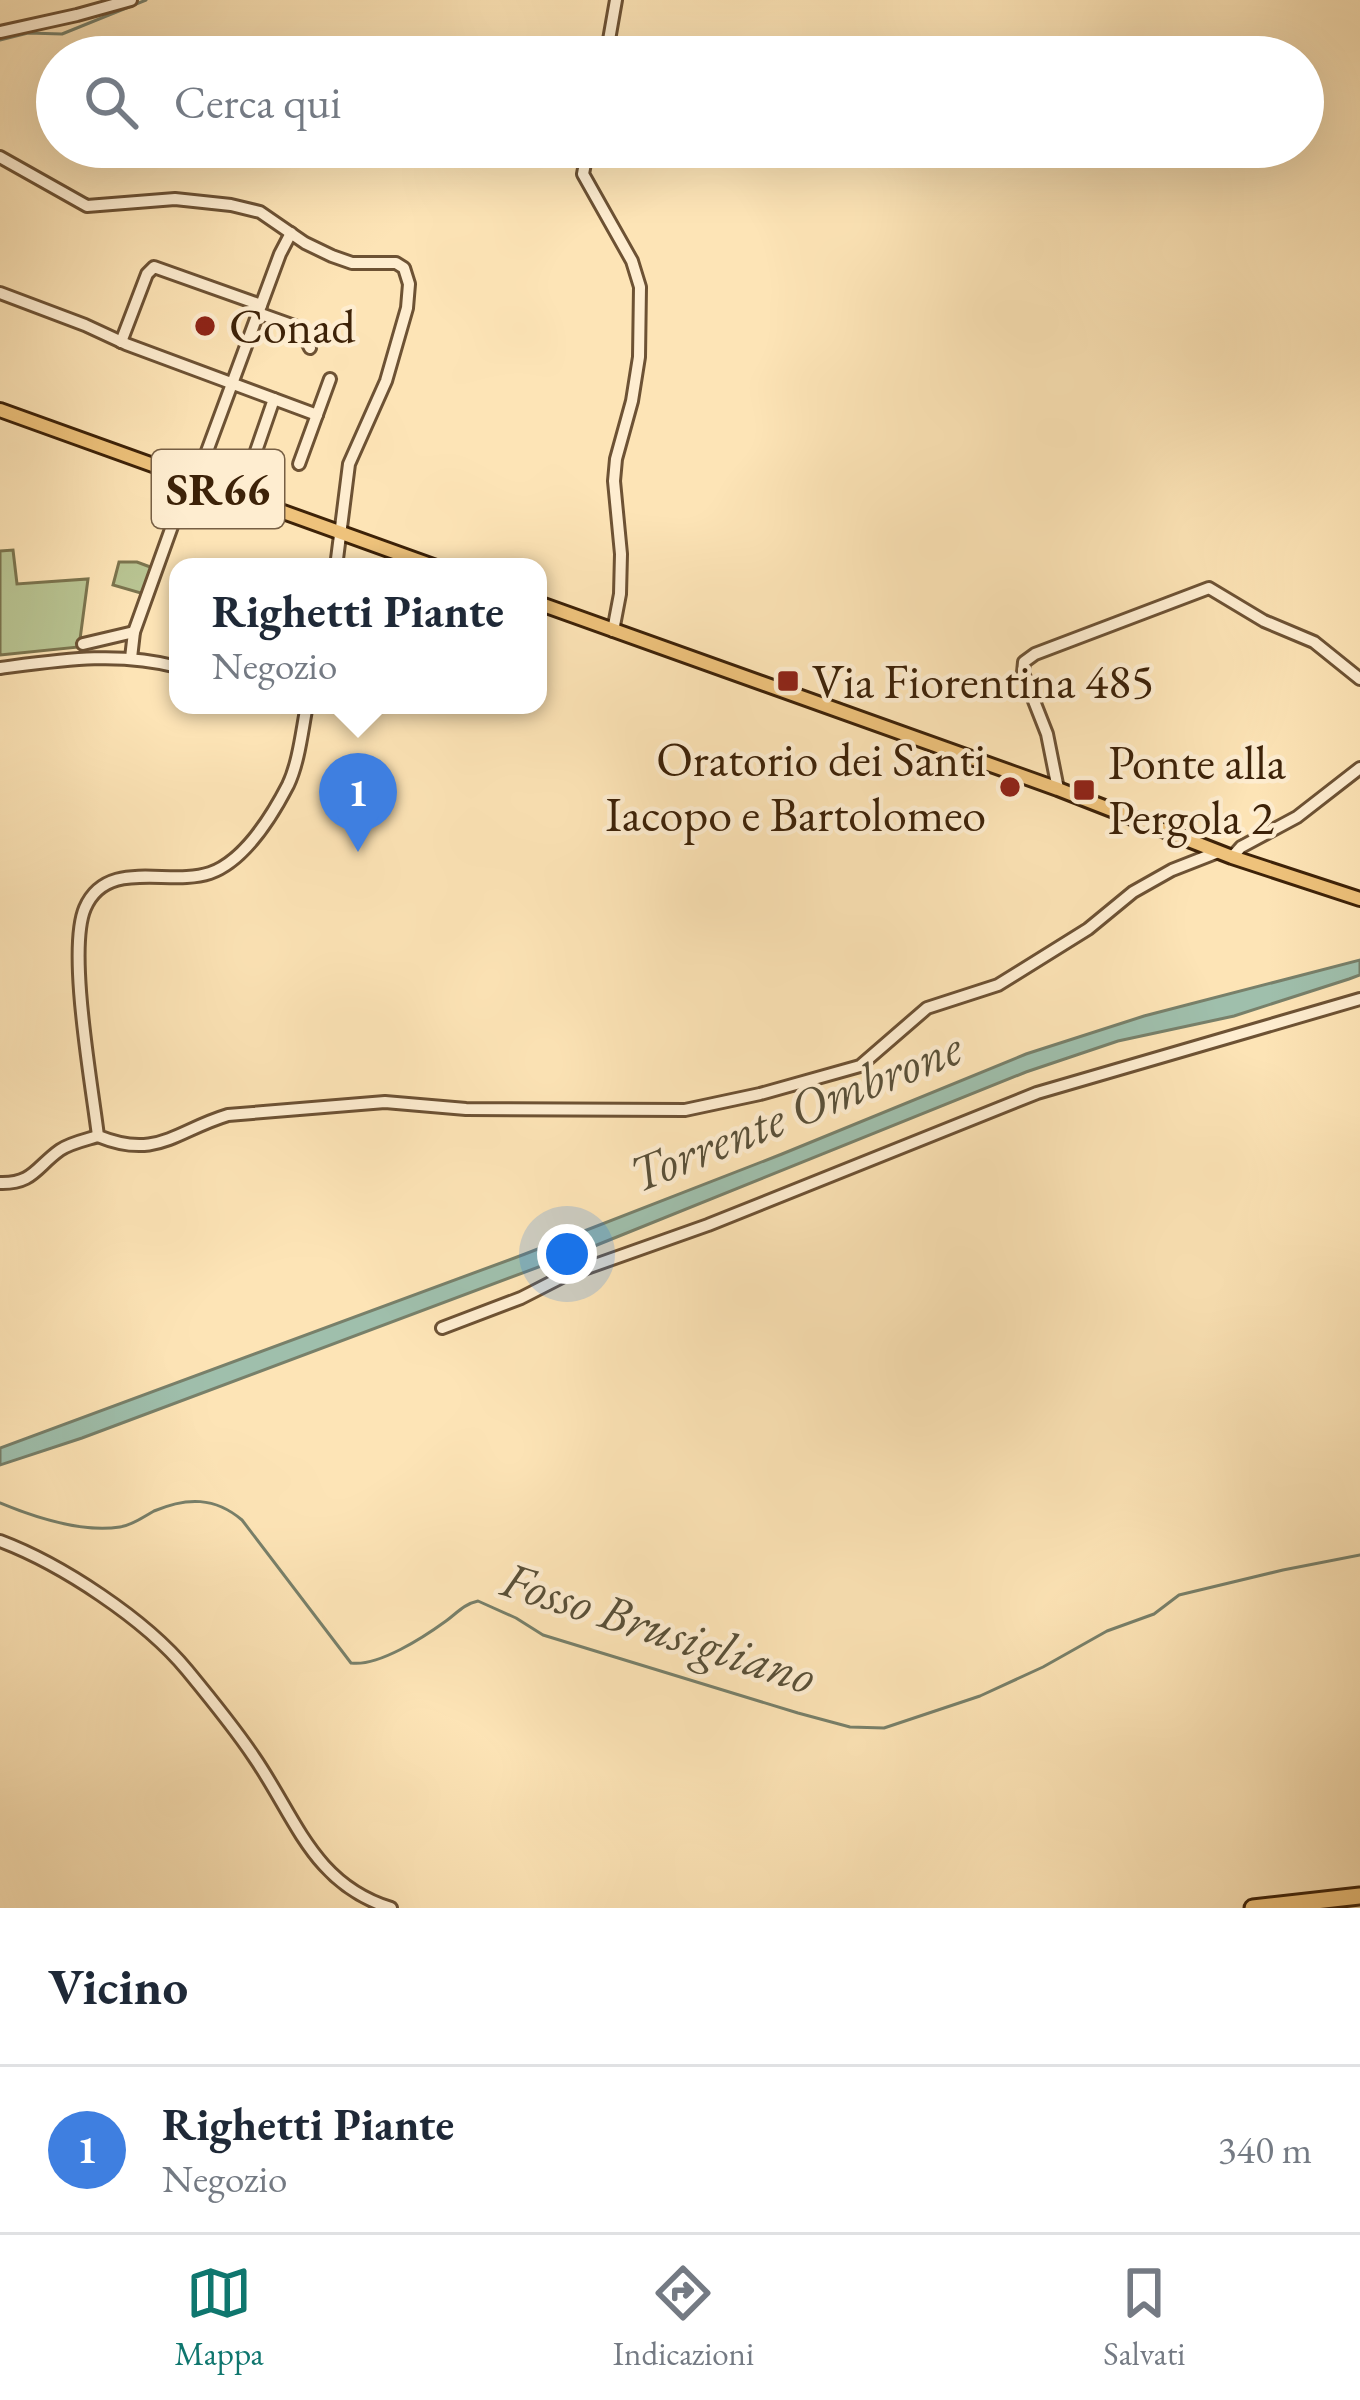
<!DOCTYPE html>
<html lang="it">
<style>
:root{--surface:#fff;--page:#f2f2f3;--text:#1f2937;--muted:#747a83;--line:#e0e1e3;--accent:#0f766e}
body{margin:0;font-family:"EB Garamond",serif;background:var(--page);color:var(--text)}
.you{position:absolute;left:567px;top:1254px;width:42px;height:42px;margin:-30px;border:9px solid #fff;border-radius:50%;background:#1a73e8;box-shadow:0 0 0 18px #1a73e833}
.badge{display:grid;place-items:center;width:78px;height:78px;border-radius:50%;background:var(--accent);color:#fff;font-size:39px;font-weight:700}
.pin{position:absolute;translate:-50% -99px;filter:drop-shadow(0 3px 6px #0008)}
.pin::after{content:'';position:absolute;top:63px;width:42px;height:36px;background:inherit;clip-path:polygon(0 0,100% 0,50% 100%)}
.popup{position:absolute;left:169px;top:558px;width:378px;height:156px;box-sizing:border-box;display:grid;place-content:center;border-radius:24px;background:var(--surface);filter:drop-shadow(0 3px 9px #0005);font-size:39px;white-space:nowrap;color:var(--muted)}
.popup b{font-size:45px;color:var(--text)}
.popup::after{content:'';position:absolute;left:50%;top:100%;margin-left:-24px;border:24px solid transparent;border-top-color:var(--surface)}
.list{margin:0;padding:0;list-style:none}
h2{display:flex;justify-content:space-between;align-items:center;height:156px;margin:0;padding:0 48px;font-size:51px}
h2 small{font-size:39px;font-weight:400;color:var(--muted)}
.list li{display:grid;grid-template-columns:78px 1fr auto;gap:36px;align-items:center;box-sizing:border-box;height:168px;padding:0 48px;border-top:3px solid var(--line)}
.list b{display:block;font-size:45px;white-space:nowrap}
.list p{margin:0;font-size:39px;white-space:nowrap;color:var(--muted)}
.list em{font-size:39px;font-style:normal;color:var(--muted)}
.icon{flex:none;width:66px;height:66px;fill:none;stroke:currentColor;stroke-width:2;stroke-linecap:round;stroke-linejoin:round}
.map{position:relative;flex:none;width:1360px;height:1908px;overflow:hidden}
.search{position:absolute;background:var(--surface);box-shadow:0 12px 48px #0002;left:36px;right:36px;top:36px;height:132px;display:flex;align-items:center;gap:30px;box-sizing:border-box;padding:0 42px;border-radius:66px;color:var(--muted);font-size:45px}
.sheet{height:324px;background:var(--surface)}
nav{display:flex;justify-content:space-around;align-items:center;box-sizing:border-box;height:168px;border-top:3px solid var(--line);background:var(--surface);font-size:33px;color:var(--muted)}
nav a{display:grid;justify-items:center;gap:6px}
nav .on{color:var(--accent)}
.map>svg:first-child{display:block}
.green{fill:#b9c593;stroke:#7b744e;stroke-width:3}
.water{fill:#9fbfac;stroke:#78806a;stroke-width:3}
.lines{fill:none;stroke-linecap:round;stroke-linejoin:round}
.stream{stroke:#78806a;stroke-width:3}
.minor-casing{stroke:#6d5234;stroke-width:16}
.major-casing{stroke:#3d2208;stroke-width:18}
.highway-casing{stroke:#3d2208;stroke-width:21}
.minor{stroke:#feedd0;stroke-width:10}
.major{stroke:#eec27b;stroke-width:12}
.highway{stroke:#eec27b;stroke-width:15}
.poi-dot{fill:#8f2418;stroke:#feedd0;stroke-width:4.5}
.labels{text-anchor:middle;stroke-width:9;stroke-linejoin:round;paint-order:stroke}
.shield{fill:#feedd0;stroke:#775f44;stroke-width:3}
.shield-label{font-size:45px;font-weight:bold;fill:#3d2208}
.poi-label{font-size:48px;fill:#3d2208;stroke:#feedd0;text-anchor:start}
.water-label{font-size:51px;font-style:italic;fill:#5a5139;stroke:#feedd0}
</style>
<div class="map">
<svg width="1360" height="1908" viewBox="0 0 1360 1908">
<rect width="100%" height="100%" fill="#fde4b6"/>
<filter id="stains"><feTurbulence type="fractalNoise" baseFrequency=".00167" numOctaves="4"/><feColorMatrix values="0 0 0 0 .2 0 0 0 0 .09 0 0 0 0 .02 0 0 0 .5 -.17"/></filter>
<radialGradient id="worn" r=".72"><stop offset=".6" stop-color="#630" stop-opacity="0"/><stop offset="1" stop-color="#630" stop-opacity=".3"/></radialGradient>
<g class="green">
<polygon points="13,550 17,584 88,579 79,647 0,655 0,551"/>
<polygon points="119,562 137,562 153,568 144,594 113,585"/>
</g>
<polygon class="water" points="1360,960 1360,975 1349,979 1234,1016 1118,1041 1026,1072 592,1247 82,1438 0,1465 0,1448 525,1254 782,1154 1026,1054 1144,1016"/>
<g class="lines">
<g class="stream">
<polyline points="0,40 28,33 62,34 146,0"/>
<path d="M 0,1503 C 36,1518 81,1533 120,1527 C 133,1525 143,1517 154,1511 C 187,1497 215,1497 242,1520 L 351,1663 C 378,1667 424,1637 446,1621 C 457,1613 464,1604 478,1601 L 516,1618 L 543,1635 L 798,1713 L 850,1727 L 884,1728 L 980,1696 L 1043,1667 L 1107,1631 L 1154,1614 L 1179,1595 L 1283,1570 L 1360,1555"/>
</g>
<defs>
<g id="minor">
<polyline points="0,32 77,15 131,0"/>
<polyline points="606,57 616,0"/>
<polyline points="588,147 583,174 632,261 640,287 639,357 632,401 616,459 614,481 621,554 620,594 613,631"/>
<polyline points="0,157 87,206 175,199 231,205 260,212 305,243 332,256 352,263 396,263 404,268 409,284 407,308 386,381 349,464 336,567"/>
<polyline points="0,293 85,325 126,344 317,415"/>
<polyline points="258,313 300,328 310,348"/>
<polyline points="121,342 147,274 154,267 261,305"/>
<polyline points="255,454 274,399"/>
<polyline points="299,464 330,379"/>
<polyline points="196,481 280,254 291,233"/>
<polyline points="83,644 134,632"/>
<polyline points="131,658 134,632 189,479"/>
<path d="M 0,668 C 61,660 118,651 178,667"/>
<path d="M 307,705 C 302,730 299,762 288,785 C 272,816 244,861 210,873 C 169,887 107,857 85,908 C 67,950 92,1085 98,1136 C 157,1160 175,1131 228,1115 L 385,1102 L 466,1109 L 685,1110 L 760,1094 L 860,1066 L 927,1008 L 998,985 L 1088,929 L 1133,892 L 1172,870 L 1218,852"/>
<polyline points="1058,789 1047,734 1023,673 1024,662 1035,654 1209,588 1264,621 1314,642 1360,679"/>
<polyline points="1232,857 1241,847 1297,817 1360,768"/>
<path d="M 0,1183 C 33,1184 36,1167 60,1150 C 70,1143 85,1140 98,1136"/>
<polyline points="442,1328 521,1298 564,1276 708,1225 1037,1093 1360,999"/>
<path d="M 0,1541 C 61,1564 145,1619 187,1670 C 210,1698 234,1727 254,1757 C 296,1818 313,1884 391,1908"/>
</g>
<g id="major">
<polyline points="0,410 436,567"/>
<polyline points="538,603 1058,789 1232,857 1360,899"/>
</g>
<polyline id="highway" points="1253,1908 1360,1896"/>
</defs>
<use href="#minor" class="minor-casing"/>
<use href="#major" class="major-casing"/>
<use href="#highway" class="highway-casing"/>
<use href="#minor" class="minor"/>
<use href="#major" class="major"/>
<use href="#highway" class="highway"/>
</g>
<g class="poi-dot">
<circle cx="205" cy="326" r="12"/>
<rect x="776" y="669" width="24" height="24" rx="6"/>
<circle cx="1010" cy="787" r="12"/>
<rect x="1072" y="778" width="24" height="24" rx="6"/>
</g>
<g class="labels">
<rect class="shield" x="152" y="450" width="132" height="78" rx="9"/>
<g class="shield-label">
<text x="218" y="505">SR66</text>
</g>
<g class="poi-label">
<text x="229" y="343">Conad</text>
<text x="812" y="698">Via Fiorentina 485</text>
<text x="986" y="776" text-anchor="end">Oratorio dei Santi<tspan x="986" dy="55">Iacopo e Bartolomeo</tspan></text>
<text x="1108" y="779">Ponte alla<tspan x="1108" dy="55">Pergola 2</tspan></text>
</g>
<g class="water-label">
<text transform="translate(795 1110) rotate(-22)" y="18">Torrente Ombrone</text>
<text transform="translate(659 1627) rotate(18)" y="18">Fosso Brusigliano</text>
</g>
</g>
<rect width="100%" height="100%" filter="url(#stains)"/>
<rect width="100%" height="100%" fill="url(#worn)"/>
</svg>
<div class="you"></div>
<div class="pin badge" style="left:358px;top:852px;background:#3f7fe0">1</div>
<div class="popup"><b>Righetti Piante</b>Negozio</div>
<div class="search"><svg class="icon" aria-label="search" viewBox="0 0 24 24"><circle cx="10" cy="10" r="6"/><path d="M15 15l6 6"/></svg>Cerca qui</div>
</div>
<section class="sheet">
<h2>Vicino<small></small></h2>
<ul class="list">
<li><span class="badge" style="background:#3f7fe0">1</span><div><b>Righetti Piante</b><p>Negozio</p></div><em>340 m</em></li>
</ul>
</section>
<nav>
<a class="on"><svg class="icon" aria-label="map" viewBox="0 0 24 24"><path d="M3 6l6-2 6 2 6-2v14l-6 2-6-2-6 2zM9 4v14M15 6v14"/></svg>Mappa</a>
<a><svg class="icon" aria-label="directions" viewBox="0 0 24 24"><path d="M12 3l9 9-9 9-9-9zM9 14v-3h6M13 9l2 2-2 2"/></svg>Indicazioni</a>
<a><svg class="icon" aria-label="saved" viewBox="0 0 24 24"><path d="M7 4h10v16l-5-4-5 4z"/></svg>Salvati</a>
</nav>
